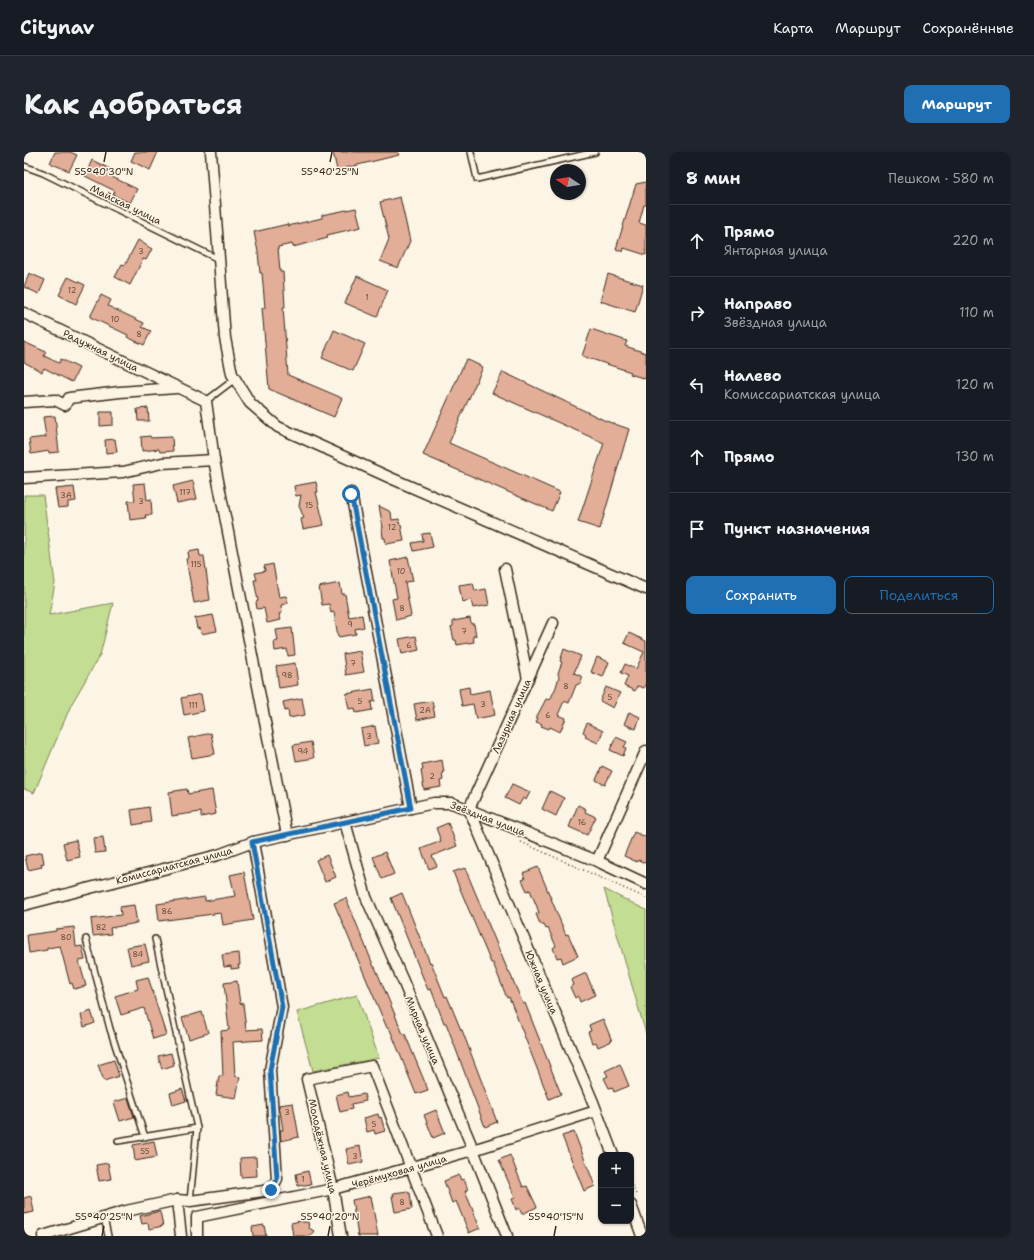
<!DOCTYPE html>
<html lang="ru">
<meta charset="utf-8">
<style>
:root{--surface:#171b24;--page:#20242c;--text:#f1f3f6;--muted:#9ea1a6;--line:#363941;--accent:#1f6fb2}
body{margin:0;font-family:"Shantell Sans",sans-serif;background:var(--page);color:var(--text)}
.controls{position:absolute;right:12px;bottom:12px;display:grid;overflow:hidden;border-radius:8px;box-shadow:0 1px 3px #0004}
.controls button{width:36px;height:36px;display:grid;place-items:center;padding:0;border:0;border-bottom:1px solid var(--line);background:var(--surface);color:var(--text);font:20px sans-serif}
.compass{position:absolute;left:526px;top:12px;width:36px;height:36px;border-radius:50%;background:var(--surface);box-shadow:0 1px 3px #0004;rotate:282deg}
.stop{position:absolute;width:12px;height:12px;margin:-9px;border:3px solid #1f6fb2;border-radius:50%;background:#fff}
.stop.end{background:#1f6fb2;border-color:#fff;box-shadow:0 1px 4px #0008}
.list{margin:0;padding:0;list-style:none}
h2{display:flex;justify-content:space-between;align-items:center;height:52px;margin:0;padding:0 16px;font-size:17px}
h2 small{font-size:13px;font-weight:400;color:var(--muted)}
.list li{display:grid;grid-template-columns:26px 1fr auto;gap:12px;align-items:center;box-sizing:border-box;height:72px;padding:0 16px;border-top:1px solid var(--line)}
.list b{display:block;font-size:15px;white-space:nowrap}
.list p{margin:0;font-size:13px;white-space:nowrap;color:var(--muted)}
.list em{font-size:13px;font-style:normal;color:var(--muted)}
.actions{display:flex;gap:8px;padding:12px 16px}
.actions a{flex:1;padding:9px 0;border:1px solid var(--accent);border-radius:8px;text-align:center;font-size:14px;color:var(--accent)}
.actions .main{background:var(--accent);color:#fff}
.icon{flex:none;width:22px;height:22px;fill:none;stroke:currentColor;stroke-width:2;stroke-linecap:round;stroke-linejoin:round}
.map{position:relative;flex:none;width:622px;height:1084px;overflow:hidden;border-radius:8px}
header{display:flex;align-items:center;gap:24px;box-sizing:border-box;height:56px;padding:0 20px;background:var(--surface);border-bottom:1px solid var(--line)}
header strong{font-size:19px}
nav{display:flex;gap:22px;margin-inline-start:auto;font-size:14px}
.intro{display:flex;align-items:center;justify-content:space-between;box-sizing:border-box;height:96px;padding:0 24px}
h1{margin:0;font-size:28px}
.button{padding:10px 18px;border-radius:8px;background:var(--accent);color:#fff;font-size:14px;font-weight:700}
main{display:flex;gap:24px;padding:0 24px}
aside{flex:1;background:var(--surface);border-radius:8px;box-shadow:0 1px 3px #0004}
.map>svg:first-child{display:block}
.green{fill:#c3dd93;stroke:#7f8458}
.building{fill:#e3ae97;stroke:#3b2a1e}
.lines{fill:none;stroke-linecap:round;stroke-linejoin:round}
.lane-casing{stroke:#3b2a1e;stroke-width:8}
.street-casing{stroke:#3b2a1e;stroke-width:13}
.path{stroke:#3b2a1e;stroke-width:1.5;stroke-dasharray:1 3;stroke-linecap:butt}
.lane{stroke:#fcf5e5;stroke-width:5}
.street{stroke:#fcf5e5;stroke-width:10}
.route{stroke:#1f6fb2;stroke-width:5}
.ticks{fill:none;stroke:#3b2a1e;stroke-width:1.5}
.labels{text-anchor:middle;stroke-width:3;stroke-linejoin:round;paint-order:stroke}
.number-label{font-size:8px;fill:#654b3c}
.street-label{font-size:10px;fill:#3b2a1e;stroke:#fcf5e5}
.ticks-label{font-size:10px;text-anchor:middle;fill:#3b2a1e;stroke:#fcf5e5;stroke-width:3;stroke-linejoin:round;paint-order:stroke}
</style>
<header>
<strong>Citynav</strong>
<nav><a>Карта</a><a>Маршрут</a><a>Сохранённые</a></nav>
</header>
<div class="intro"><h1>Как добраться</h1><a class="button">Маршрут</a></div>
<main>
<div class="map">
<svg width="622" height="1084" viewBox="0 0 622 1084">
<rect width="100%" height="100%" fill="#fcf5e5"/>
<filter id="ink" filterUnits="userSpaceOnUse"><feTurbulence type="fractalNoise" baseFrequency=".025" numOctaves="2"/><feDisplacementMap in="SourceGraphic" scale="8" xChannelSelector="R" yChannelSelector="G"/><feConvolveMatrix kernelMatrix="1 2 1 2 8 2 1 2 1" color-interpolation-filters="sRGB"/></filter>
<g filter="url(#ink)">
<g class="green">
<polygon points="0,343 19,343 31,431 25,463 89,451 76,503 47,553 10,641 0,637"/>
<polygon points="580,737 622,758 622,882"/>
<polygon points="333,843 355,906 289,919 273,860"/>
</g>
<g class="building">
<polygon points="31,0 46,0 53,3 45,19 26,11"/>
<polygon points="111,0 134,0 126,18 107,9"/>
<polygon points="309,0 374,0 375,3 313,18"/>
<polygon points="68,8 88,18 86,24 113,37 106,51 89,43 91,39 61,24"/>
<polygon points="622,30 622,53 620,53 615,71 622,73 622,103 600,96 599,100 592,97 612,32"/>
<polygon points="376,45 386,89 374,116 356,109 365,87 356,50"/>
<polygon points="332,56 337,75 303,83 304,86 269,95 268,92 254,95 256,120 259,120 261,155 259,155 264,223 318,246 310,265 245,237 238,156 241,156 238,121 236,121 234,100 230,80 264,72 264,74 298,66 298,63"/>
<polygon points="114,88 128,97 122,108 119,107 106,133 91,125 98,112 101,113"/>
<polygon points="5,121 21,128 15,142 0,135"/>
<polygon points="584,122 619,133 611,160 576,149"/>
<polygon points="333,124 364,138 353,165 321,151"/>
<polygon points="44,125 61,133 52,152 35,143"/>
<polygon points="77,143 87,148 84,154 120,171 118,175 127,179 120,193 103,185 104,183 66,165"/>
<polygon points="567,177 603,189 601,194 622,201 622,227 606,222 607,220 558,204"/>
<polygon points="310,178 341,192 329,219 298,206"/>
<polygon points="0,190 22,200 20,204 35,211 37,207 55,216 48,230 20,216 18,220 0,210"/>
<polygon points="442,207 459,215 425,291 536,340 528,359 399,303"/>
<polygon points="479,220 582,269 605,277 576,377 554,370 580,291 468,241"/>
<polygon points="124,256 125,269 114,269 113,257"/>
<polygon points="76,260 89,260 89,273 76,274"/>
<polygon points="31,264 35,300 25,301 25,299 7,302 5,287 22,285 19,265"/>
<polygon points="126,284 127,286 148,285 149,299 136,300 135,297 118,299 117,285"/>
<polygon points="91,287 93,300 82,301 81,288"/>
<polygon points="169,329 173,347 153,351 149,334"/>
<polygon points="292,330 294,340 292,340 300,373 279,377 277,367 280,366 275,354 277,343 272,344 270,334"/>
<polygon points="121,331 123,348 127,347 128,363 121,363 122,366 106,368 104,349 111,349 109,332"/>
<polygon points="50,335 52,349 44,350 44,355 34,356 31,337"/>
<polygon points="355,354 367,360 368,368 375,367 376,373 377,373 380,389 362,392 361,386 359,386 358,376 359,376"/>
<polygon points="406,381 409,395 390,399 388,391 399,389 398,382"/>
<polygon points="175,398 176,404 180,404 186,448 170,451 162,407 165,406 164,400"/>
<polygon points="384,405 389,429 381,430 387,464 372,468 368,447 373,446 366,409"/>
<polygon points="249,412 255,445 262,444 264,451 257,453 258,461 255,462 257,468 243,471 240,456 233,457 232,450 234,449 230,428 233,428 231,421 241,419 240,414"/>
<polygon points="316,431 318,442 321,442 325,465 338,463 340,475 331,477 332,482 314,485 310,460 307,461 305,452 298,453 295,435"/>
<polygon points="449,431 451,439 462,437 465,453 449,456 447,448 438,450 435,433"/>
<polygon points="189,463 193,479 177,482 176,476 173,477 171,466"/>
<polygon points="446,466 447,472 450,472 452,484 449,484 450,490 433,493 432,488 430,488 427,475 429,474 429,469"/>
<polygon points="268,476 271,503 264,504 263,497 251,499 250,490 254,489 252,478"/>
<polygon points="605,481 622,489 622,530 620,536 613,534 611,539 600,534 604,524 597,521 601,512 612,517 620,500 600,491"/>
<polygon points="392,484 395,498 378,502 375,487"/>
<polygon points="540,497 557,504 550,521 557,524 558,528 557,531 552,533 545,551 540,549 534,563 542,566 536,580 526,575 525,577 517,574 518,572 512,570 514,566 512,566 522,547 526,548 532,535 535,525 534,521 538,510 536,509"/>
<polygon points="336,499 340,520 322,523 319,502"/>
<polygon points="573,505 585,510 579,525 567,520"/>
<polygon points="271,511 274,533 255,536 252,514"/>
<polygon points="445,535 446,542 466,538 471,563 452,567 449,552 438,554 435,537"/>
<polygon points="582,535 596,541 589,556 576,549"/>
<polygon points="349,537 351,549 347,550 348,558 332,561 331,556 325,557 322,542"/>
<polygon points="177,542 180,559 160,563 157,546"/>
<polygon points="278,546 281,563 265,566 264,558 261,559 259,550"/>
<polygon points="408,549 411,564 393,568 390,552"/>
<polygon points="605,560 616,565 612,577 600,572"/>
<polygon points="563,571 579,579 574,591 561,585 562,582 559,580"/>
<polygon points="351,574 354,591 340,594 337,577"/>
<polygon points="187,581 191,602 168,606 164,586"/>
<polygon points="592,585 603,590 600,595 602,596 599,604 586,598"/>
<polygon points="287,590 290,606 272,609 269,593"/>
<polygon points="418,608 420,621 418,622 419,628 416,629 417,635 400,638 397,618 399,618 398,612"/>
<polygon points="578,614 588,619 581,633 572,628"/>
<polygon points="488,632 506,640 502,648 499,646 495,653 481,646"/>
<polygon points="163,637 164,642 188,638 192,662 177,665 177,660 148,664 145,640"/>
<polygon points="526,639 540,646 532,664 518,657"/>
<polygon points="554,653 562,657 561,660 572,665 563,683 545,675"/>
<polygon points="125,655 127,670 109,673 107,658"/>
<polygon points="424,671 433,694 408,704 413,714 405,717 397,697 417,689 412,676"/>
<polygon points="610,680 622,685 622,711 614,708 613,710 600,704"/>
<polygon points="79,685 81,700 71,701 69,686"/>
<polygon points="52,688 56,705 43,708 39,691"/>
<polygon points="18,700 20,711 17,712 18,715 4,718 1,704"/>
<polygon points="361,700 370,722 358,727 349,705"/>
<polygon points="303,703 312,725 301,730 292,708"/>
<polygon points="514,715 542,783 544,782 554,804 539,811 537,805 533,806 529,796 532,794 524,776 522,777 520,772 516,772 512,762 515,761 513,755 506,738 503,739 498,728 501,727 499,721"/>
<polygon points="441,716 484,819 485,819 499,852 501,851 537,942 525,947 485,845 483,846 469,811 467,811 429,720"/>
<polygon points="220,720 229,768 199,773 197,761 135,769 133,752 181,745 181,749 211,744 206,723"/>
<polygon points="378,741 406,811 407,810 421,845 423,844 437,878 438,878 473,970 461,975 422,871 420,871 407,837 404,838 367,746"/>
<polygon points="322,746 350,815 351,815 379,882 381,882 404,938 392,942 365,875 363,876 310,751"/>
<polygon points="110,753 113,771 86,776 87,782 69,784 67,767 97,763 96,755"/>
<polygon points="50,775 52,795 58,794 61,808 55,809 62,834 50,837 48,831 46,832 36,794 23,796 23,798 5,801 3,783 32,779 32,777"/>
<polygon points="121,792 125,809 107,813 103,795"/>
<polygon points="215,801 216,813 214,813 215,816 207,817 207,814 200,815 198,803"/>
<polygon points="562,821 571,843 556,850 554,844 551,846 546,835 549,833 547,828"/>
<polygon points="124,825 142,883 129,887 120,856 97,863 91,844 114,837 112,828"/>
<polygon points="213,829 216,852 219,851 222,878 238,877 239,888 209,890 211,924 216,925 212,946 192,943 195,924 199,924 197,879 205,878 200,831"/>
<polygon points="67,859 71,871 60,875 57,863"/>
<polygon points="178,860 184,881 165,887 158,866"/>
<polygon points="579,867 588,889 574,895 572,890 568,891 564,880 567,879 565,873"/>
<polygon points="147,901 150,913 138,917 134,904"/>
<polygon points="90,908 95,924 80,929 74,913"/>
<polygon points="596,912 605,934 590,940 588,935 585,936 580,926 584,924 581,919"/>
<polygon points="158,937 162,949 149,953 146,941"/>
<polygon points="324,940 325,945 340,942 342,949 327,952 328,957 316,960 312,943"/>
<polygon points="104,946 110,965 96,969 90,950"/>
<polygon points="269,951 275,985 257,989 256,978 259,978 255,953"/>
<polygon points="412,958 421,981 409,986 400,963"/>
<polygon points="354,962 355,966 357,965 361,979 351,982 350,978 343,980 340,966"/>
<polygon points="550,980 571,1034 560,1039 538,984"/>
<polygon points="130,989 133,1005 111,1009 109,993"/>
<polygon points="336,994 339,1010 325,1013 322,997"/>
<polygon points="486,1003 499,1035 503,1034 513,1055 498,1062 495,1056 492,1058 490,1052 488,1047 491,1045 475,1008"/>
<polygon points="232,1005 233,1024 217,1025 216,1006"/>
<polygon points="84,1011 87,1027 75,1029 72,1013"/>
<polygon points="284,1019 287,1032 274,1034 272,1022"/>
<polygon points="435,1023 437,1028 440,1027 444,1038 441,1039 456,1076 445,1081 432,1049 428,1051 420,1029"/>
<polygon points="384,1039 384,1041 386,1041 388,1057 371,1060 368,1044 370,1044 369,1041"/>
<polygon points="7,1044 10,1060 0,1062 0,1046"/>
<polygon points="347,1044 354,1084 334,1084 328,1048"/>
<polygon points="136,1059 139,1074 125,1077 124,1071 118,1072 116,1064"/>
<polygon points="276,1069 279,1070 284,1070 285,1076 290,1079 286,1084 269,1084 267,1071"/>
<polygon points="240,1073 242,1084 229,1084 228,1075"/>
</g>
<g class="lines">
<defs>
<g id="lane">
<polyline points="447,0 453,27 571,0"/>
<polyline points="0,14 19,21 194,107"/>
<polyline points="182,249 211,227"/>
<polyline points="62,787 86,877 121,985"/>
<polyline points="131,787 173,976 166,1049"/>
<polyline points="94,989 173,976"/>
<polyline points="80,1065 84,1084"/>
</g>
<g id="street">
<polyline points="187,0 201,186 208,222 226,251 254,275 369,327 622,437"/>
<polyline points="0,161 182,249 190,308 263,683"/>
<polyline points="0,250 31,248 41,253 45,246 96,240 152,236"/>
<polyline points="0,326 99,320 138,311 190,308"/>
<polyline points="327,341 387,656"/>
<polyline points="481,417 504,527"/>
<polyline points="529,471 445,657 569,950 589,1003"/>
<polyline points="321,670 342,745 379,829 446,990 483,1084"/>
<polyline points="229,690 410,651 428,651 573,709 622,732"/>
<polyline points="573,709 622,599"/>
<polyline points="0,753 194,703 229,690 258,855 246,918 253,1027 247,1038 166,1049 153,1048 102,1059 19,1084"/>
<polyline points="153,1048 157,1084"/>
<polyline points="607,1053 618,1084"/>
<polyline points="173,1084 173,1065 309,1037 449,998 572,959"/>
<polyline points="317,1084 309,1037 283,927 348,914 413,1084"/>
</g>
</defs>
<use href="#lane" class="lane-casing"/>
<use href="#street" class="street-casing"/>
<g class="path">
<polyline points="497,690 622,746"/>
<polyline points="607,1030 613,1045"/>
</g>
<use href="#lane" class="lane"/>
<use href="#street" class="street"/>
</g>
</g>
<g class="lines" filter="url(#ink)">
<polyline class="route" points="247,1038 253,1027 246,918 258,855 228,690 387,656 327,342"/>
</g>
<path class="ticks" d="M 80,10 L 82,0M 306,10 L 308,0M 78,1084 L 80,1074M 304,1084 L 306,1074M 530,1084 L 532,1074"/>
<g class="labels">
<g class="number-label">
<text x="117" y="102">3</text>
<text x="48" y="141">12</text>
<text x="343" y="148">1</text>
<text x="91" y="170">10</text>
<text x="115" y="185">8</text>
<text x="161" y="343">117</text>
<text x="42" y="346">3А</text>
<text x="117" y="352">3</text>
<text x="285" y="356">15</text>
<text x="368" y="378">12</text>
<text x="172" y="415">115</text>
<text x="377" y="422">10</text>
<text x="378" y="459">8</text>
<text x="326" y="475">9</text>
<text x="440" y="482">7</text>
<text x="385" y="496">6</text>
<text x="329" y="514">7</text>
<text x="263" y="526">98</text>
<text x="542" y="537">8</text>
<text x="586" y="548">5</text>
<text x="336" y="552">5</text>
<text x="459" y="555">3</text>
<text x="169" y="556">111</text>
<text x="401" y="561">2А</text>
<text x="524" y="566">6</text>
<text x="345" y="587">3</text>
<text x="279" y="602">94</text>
<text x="408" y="627">2</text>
<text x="558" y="673">16</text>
<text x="143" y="762">86</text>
<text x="77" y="778">82</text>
<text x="42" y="788">80</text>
<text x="114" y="805">84</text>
<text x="263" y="963">3</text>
<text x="350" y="975">5</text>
<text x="121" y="1002">55</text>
<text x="331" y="1007">3</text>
<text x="279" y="1030">1</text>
<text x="378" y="1053">8</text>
</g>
<g class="street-label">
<text transform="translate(102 52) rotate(26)" y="4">Майская улица</text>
<text transform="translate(77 198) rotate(26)" y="4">Радужная улица</text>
<text transform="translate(487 564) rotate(-66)" y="4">Лазурная улица</text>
<text transform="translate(464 666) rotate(21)" y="4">Звёздная улица</text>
<text transform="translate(150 713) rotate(-15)" y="4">Комиссариатская улица</text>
<text transform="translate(518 830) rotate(67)" y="4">Южная улица</text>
<text transform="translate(399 878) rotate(67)" y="4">Мирная улица</text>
<text transform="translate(299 994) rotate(77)" y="4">Молодёжная улица</text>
<text transform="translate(375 1019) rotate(-16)" y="4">Черёмуховая улица</text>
</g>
</g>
<g class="ticks-label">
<text x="80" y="23">55°40'30"N</text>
<text x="306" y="23">55°40'25"N</text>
<text x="80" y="1068">55°40'25"N</text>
<text x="306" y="1068">55°40'20"N</text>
<text x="532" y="1068">55°40'15"N</text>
</g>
</svg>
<div class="controls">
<button>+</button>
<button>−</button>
</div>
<svg class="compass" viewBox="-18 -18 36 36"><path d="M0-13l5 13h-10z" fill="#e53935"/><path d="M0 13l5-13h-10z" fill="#9ea1a6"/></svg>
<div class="stop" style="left:327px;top:342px"></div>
<div class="stop end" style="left:247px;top:1038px"></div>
</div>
<aside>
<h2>8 мин<small>Пешком · 580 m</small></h2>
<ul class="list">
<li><svg class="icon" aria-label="ahead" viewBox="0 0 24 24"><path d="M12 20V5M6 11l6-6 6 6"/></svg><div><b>Прямо</b><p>Янтарная улица</p></div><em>220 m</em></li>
<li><svg class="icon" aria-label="right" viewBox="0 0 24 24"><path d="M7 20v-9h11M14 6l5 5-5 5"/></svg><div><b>Направо</b><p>Звёздная улица</p></div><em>110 m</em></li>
<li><svg class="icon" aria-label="left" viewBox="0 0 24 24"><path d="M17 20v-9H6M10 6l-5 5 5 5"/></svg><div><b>Налево</b><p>Комиссариатская улица</p></div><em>120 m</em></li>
<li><svg class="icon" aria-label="ahead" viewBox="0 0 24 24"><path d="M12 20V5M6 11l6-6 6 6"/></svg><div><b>Прямо</b></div><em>130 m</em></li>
<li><svg class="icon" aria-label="arrive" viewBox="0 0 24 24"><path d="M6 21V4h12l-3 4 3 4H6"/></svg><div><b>Пункт назначения</b></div></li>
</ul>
<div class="actions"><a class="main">Сохранить</a><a>Поделиться</a></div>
</aside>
</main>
